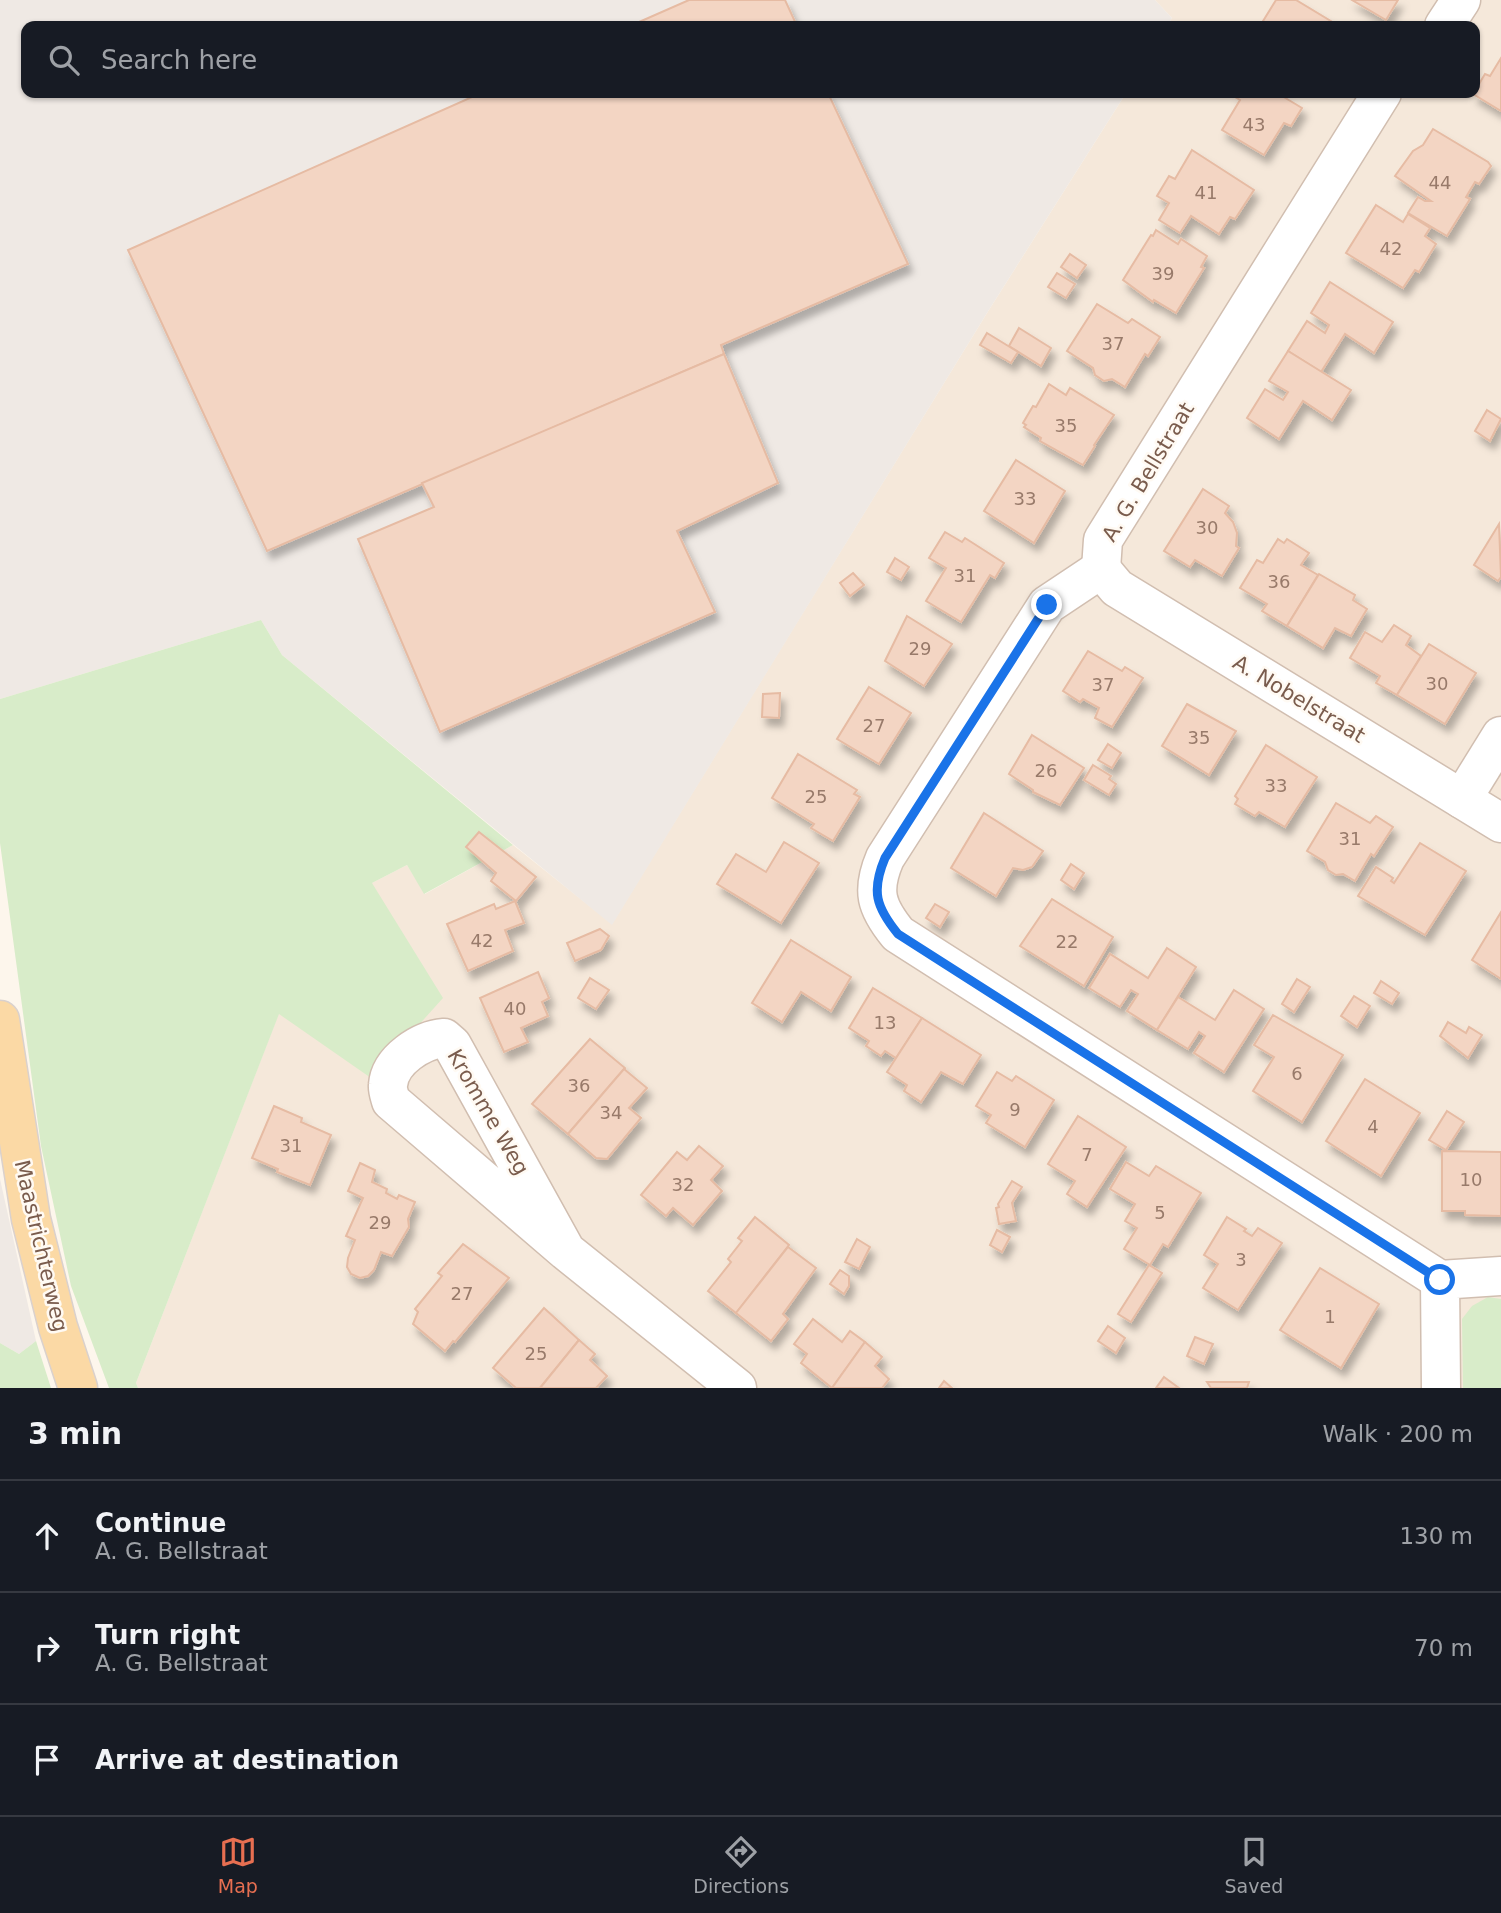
<!DOCTYPE html>
<meta charset="utf-8">
<style>
:root{--surface:#171b24;--page:#20242c;--text:#f1f3f6;--muted:#9ea1a6;--line:#363941;--accent:#e76f51}
body{margin:0;font-family:"DejaVu Sans",sans-serif;background:var(--page);color:var(--text)}
.stop{position:absolute;width:21px;height:21px;margin:-16px;border:5px solid #1a73e8;border-radius:50%;background:#fff}
.stop.end{background:#1a73e8;border-color:#fff;box-shadow:0 2px 7px #0008}
.list{margin:0;padding:0;list-style:none}
h2{display:flex;justify-content:space-between;align-items:center;height:91px;margin:0;padding:0 28px;font-size:30px}
h2 small{font-size:23px;font-weight:400;color:var(--muted)}
.list li{display:grid;grid-template-columns:46px 1fr auto;gap:21px;align-items:center;box-sizing:border-box;height:112px;padding:0 28px;border-top:2px solid var(--line)}
.list b{display:block;font-size:26px;white-space:nowrap}
.list p{margin:0;font-size:23px;white-space:nowrap;color:var(--muted)}
.list em{font-size:23px;font-style:normal;color:var(--muted)}
.icon{flex:none;width:38px;height:38px;fill:none;stroke:currentColor;stroke-width:2;stroke-linecap:round;stroke-linejoin:round}
.map{position:relative;flex:none;width:1501px;height:1388px;overflow:hidden}
.search{position:absolute;background:var(--surface);box-shadow:0 2px 5px #0004;left:21px;right:21px;top:21px;height:77px;display:flex;align-items:center;gap:18px;box-sizing:border-box;padding:0 24px;border-radius:14px;color:var(--muted);font-size:26px}
.sheet{height:427px;background:var(--surface)}
nav{display:flex;justify-content:space-around;align-items:center;box-sizing:border-box;height:98px;border-top:2px solid var(--line);background:var(--surface);font-size:19px;color:var(--muted)}
nav a{display:grid;justify-items:center;gap:4px}
nav .on{color:var(--accent)}
.map>svg:first-child{display:block}
.residential{fill:#f5e8da}
.industrial{fill:#efe9e4}
.green{fill:#d8ecc9}
.building{fill:#f3d5c3;stroke:#e6bba3;stroke-width:2;filter:url(#shadow)}
.lines{fill:none;stroke-linecap:round;stroke-linejoin:round}
.minor-casing{stroke:#d1beb0;stroke-width:41}
.major-casing{stroke:#dad1cd;stroke-width:41}
.minor{stroke:#fff;stroke-width:38}
.major{stroke:#fbd9a5;stroke-width:38}
.route{stroke:#1a73e8;stroke-width:9}
.labels{text-anchor:middle;stroke-width:5;stroke-linejoin:round;paint-order:stroke}
.number-label{font-size:18px;fill:#987a6a}
.street-label{font-size:21px;fill:#7a5c4d;stroke:#fffaf3}
</style>
<div class="map">
<svg width="1501" height="1388" viewBox="0 0 1501 1388">
<defs>
<filter id="shadow"><feDropShadow dx="4.5" dy="8" stdDeviation="3.5" flood-color="#0004"/></filter>
</defs>
<rect width="100%" height="100%" fill="#fdf6ec"/>
<polygon class="residential" points="1155,0 1501,0 1501,1388 138,1388 136,1383 279,1013 372,883 407,865 425,894 513,845 612,924 987,313 1126,93 1475,93 1475,26 1167,26 1172,18"/>
<g class="industrial">
<polygon points="0,0 1155,0 1172,18 1167,26 26,26 26,93 1126,93 987,313 612,925 282,655 261,620 0,699"/>
<polygon points="0,1179 36,1341 19,1354 0,1343"/>
</g>
<g class="green">
<polygon points="261,620 282,655 513,845 424,894 407,865 372,883 443,998 371,1078 279,1014 136,1383 138,1388 109,1388 71,1286 41,1146 0,843 0,699"/>
<polygon points="1488,1297 1501,1299 1501,1388 1463,1388 1462,1319 1472,1306"/>
<polygon points="36,1341 51,1388 0,1388 0,1343 19,1354"/>
</g>
<g class="building">
<polygon points="689,0 785,0 797,26 630,26"/>
<polygon points="1276,0 1296,0 1339,26 1260,26"/>
<polygon points="1352,0 1398,0 1386,20"/>
<polygon points="1501,58 1501,111 1473,94 1485,74 1490,76"/>
<polygon points="481,93 828,93 908,264 721,345 724,354 267,551 128,250"/>
<polygon points="1238,93 1277,93 1302,108 1291,126 1284,123 1264,155 1222,130 1240,100 1235,97"/>
<polygon points="1433,129 1488,162 1491,166 1479,184 1475,182 1466,197 1470,199 1447,236 1408,213 1418,197 1425,201 1431,201 1395,176 1413,151 1423,145"/>
<polygon points="1192,150 1254,190 1235,219 1230,217 1219,234 1191,216 1180,233 1159,220 1169,203 1157,196 1169,176 1175,179"/>
<polygon points="1376,205 1403,222 1408,214 1430,228 1425,236 1436,244 1419,272 1415,270 1403,288 1346,253"/>
<polygon points="1156,230 1178,244 1181,239 1207,256 1201,267 1204,268 1176,313 1154,300 1153,302 1123,280 1151,235 1153,236"/>
<polygon points="1070,254 1086,265 1077,278 1061,267"/>
<polygon points="1057,273 1075,284 1066,298 1048,287"/>
<polygon points="1330,282 1393,322 1374,353 1345,334 1321,372 1288,351 1307,321 1325,333 1329,325 1311,313"/>
<polygon points="1097,304 1128,323 1132,319 1160,337 1148,356 1145,354 1125,387 1112,379 1104,381 1095,375 1093,368 1067,351"/>
<polygon points="1019,328 1051,348 1041,366 1009,346"/>
<polygon points="987,333 1018,352 1011,363 980,345"/>
<polygon points="1288,351 1351,390 1332,420 1303,401 1279,439 1247,418 1265,389 1283,400 1288,392 1269,381"/>
<polygon points="724,354 778,483 677,531 715,612 440,732 358,539 434,507 422,483"/>
<polygon points="1049,384 1066,395 1070,388 1114,415 1094,445 1095,446 1083,465 1040,441 1041,438 1024,427 1026,425 1023,423 1033,406 1036,407"/>
<polygon points="1487,410 1501,419 1490,441 1475,431"/>
<polygon points="1016,460 1065,491 1034,543 984,511"/>
<polygon points="1203,489 1229,506 1225,513 1233,522 1237,533 1236,546 1239,548 1222,576 1195,560 1190,567 1164,551"/>
<polygon points="1499,524 1501,577 1498,581 1474,565"/>
<polygon points="945,532 962,542 965,538 1004,563 995,578 990,575 961,622 926,601 946,568 929,558"/>
<polygon points="1278,539 1284,543 1287,539 1309,553 1301,565 1318,575 1287,626 1262,611 1267,604 1240,588 1257,560 1263,563"/>
<polygon points="895,558 909,567 901,580 887,572"/>
<polygon points="853,573 864,585 850,596 840,583"/>
<polygon points="1319,574 1355,595 1353,600 1367,609 1351,636 1335,628 1323,648 1287,626"/>
<polygon points="907,616 952,644 924,686 885,661"/>
<polygon points="1394,625 1411,636 1406,645 1421,656 1397,695 1376,683 1380,676 1350,658 1365,632 1382,642"/>
<polygon points="1429,644 1476,673 1445,724 1397,695"/>
<polygon points="1088,651 1122,671 1125,667 1143,678 1112,727 1095,718 1099,708 1083,699 1080,702 1063,691"/>
<polygon points="869,687 911,713 879,764 837,739"/>
<polygon points="780,693 779,718 762,717 763,694"/>
<polygon points="1187,704 1236,731 1209,775 1162,746"/>
<polygon points="1032,735 1084,768 1060,805 1033,792 1033,790 1009,774"/>
<polygon points="1108,744 1121,753 1112,768 1098,760"/>
<polygon points="1266,745 1317,777 1285,827 1259,812 1255,816 1235,804 1238,799 1235,796"/>
<polygon points="798,754 857,790 854,794 860,797 833,841 811,828 814,824 772,798"/>
<polygon points="1093,765 1111,776 1109,779 1116,784 1109,795 1084,780"/>
<polygon points="1336,803 1370,823 1376,816 1393,827 1374,856 1371,854 1355,881 1343,874 1336,875 1328,870 1325,862 1307,851"/>
<polygon points="984,813 1043,851 1032,867 1023,870 1013,868 996,896 951,868"/>
<polygon points="479,832 536,877 516,901 491,881 496,873 466,847"/>
<polygon points="784,842 819,863 781,923 717,884 736,854 766,872"/>
<polygon points="1420,843 1466,871 1425,935 1358,896 1376,867 1393,878 1391,881 1394,883"/>
<polygon points="1071,864 1084,873 1074,889 1061,880"/>
<polygon points="1052,899 1113,937 1084,986 1020,946"/>
<polygon points="515,901 524,923 505,930 513,951 468,971 447,924 494,904 496,909"/>
<polygon points="935,904 949,912 940,927 926,918"/>
<polygon points="1501,912 1501,979 1472,960"/>
<polygon points="600,929 609,936 601,950 575,961 567,943"/>
<polygon points="791,940 851,977 831,1011 801,992 782,1022 752,1003"/>
<polygon points="1167,948 1196,967 1157,1030 1127,1011 1138,994 1131,990 1120,1007 1089,988 1110,954 1148,978"/>
<polygon points="538,972 549,998 542,1002 548,1016 521,1028 528,1042 504,1052 480,998"/>
<polygon points="590,978 609,990 596,1009 578,998"/>
<polygon points="1297,979 1310,987 1294,1012 1282,1004"/>
<polygon points="1381,981 1399,993 1392,1004 1374,993"/>
<polygon points="873,988 922,1018 896,1058 885,1051 881,1056 866,1046 869,1041 849,1028"/>
<polygon points="1234,990 1264,1009 1224,1072 1194,1053 1205,1036 1199,1032 1188,1049 1157,1030 1178,997 1215,1020"/>
<polygon points="1354,996 1370,1006 1357,1027 1341,1016"/>
<polygon points="1273,1015 1343,1055 1302,1122 1253,1091 1274,1057 1254,1045"/>
<polygon points="922,1018 981,1055 963,1084 941,1072 921,1102 904,1091 907,1085 887,1072"/>
<polygon points="1448,1022 1466,1033 1469,1027 1482,1035 1468,1058 1440,1036"/>
<polygon points="590,1039 625,1068 568,1134 532,1104"/>
<polygon points="624,1069 647,1088 629,1108 641,1118 607,1159 596,1158 568,1134"/>
<polygon points="997,1072 1012,1081 1016,1076 1054,1100 1025,1147 986,1123 991,1115 976,1106"/>
<polygon points="1365,1079 1420,1113 1381,1176 1326,1141"/>
<polygon points="274,1106 302,1118 301,1122 331,1135 310,1185 277,1172 278,1169 252,1158"/>
<polygon points="1447,1111 1464,1122 1446,1150 1429,1140"/>
<polygon points="1078,1116 1126,1147 1087,1207 1067,1194 1075,1181 1048,1164"/>
<polygon points="699,1146 723,1166 711,1180 722,1191 693,1225 673,1208 666,1216 641,1195 677,1152 687,1160"/>
<polygon points="1442,1151 1501,1152 1501,1216 1465,1215 1465,1211 1442,1211"/>
<polygon points="1126,1162 1149,1176 1156,1166 1201,1193 1168,1247 1163,1244 1150,1265 1124,1249 1137,1228 1125,1221 1135,1204 1110,1189"/>
<polygon points="360,1163 375,1170 372,1182 387,1189 386,1193 397,1199 399,1195 415,1202 408,1219 409,1227 392,1256 381,1252 374,1270 368,1276 360,1278 351,1274 347,1267 348,1258 355,1240 346,1236 363,1198 348,1191"/>
<polygon points="1012,1181 1022,1187 1012,1203 1016,1221 999,1224 996,1208 999,1207 998,1204"/>
<polygon points="755,1217 789,1245 736,1313 708,1291 731,1262 728,1259 742,1241 738,1238"/>
<polygon points="1227,1217 1246,1229 1244,1231 1252,1236 1258,1228 1282,1243 1238,1310 1203,1288 1218,1264 1204,1255"/>
<polygon points="997,1230 1010,1237 1002,1252 990,1245"/>
<polygon points="857,1239 870,1247 859,1269 845,1262"/>
<polygon points="463,1244 509,1278 455,1342 453,1341 445,1351 413,1324 418,1312 415,1309 442,1276 438,1273"/>
<polygon points="788,1247 816,1268 783,1314 788,1319 771,1341 736,1313"/>
<polygon points="1149,1265 1162,1273 1131,1322 1118,1314"/>
<polygon points="1320,1268 1379,1304 1341,1368 1280,1330"/>
<polygon points="840,1270 849,1276 849,1286 844,1294 830,1284"/>
<polygon points="544,1308 579,1340 540,1388 516,1388 493,1368"/>
<polygon points="813,1319 842,1342 850,1331 865,1342 832,1388 801,1363 807,1354 794,1344"/>
<polygon points="1108,1326 1125,1338 1116,1353 1098,1341"/>
<polygon points="1195,1337 1213,1344 1204,1364 1187,1356"/>
<polygon points="579,1340 595,1354 590,1360 607,1376 596,1388 540,1388"/>
<polygon points="865,1342 882,1357 875,1366 889,1379 882,1388 832,1388"/>
<polygon points="1164,1377 1179,1388 1156,1388"/>
<polygon points="944,1381 952,1388 939,1388"/>
<polygon points="1207,1382 1249,1382 1247,1388 1211,1388"/>
</g>
<g class="lines">
<defs>
<g id="minor">
<polyline points="1444,26 1461,0"/>
<path d="M 1101,569 L 1047,605 L 885,858 C 871,891 876,907 898,934 L 1440,1280"/>
<polyline points="1101,569 1103,540 1382,93"/>
<polyline points="1101,569 1117,588 1501,823"/>
<polyline points="1462,799 1501,736"/>
<path d="M 566,1251 L 452,1045 L 444,1038 C 421,1040 390,1060 388,1085 C 387,1089 390,1097 391,1101 L 566,1251 L 737,1388"/>
<polyline points="1441,1388 1440,1280 1501,1276"/>
</g>
<polyline id="major" points="0,1020 31,1219 58,1327 78,1388"/>
</defs>
<use href="#minor" class="minor-casing"/>
<use href="#major" class="major-casing"/>
<use href="#minor" class="minor"/>
<use href="#major" class="major"/>
</g>
<g class="lines">
<path class="route" d="M 1047,605 L 885,858 C 871,891 876,907 898,934 L 1440,1280"/>
</g>
<g class="labels">
<g class="number-label">
<text x="1254" y="131">43</text>
<text x="1440" y="189">44</text>
<text x="1206" y="199">41</text>
<text x="1391" y="255">42</text>
<text x="1163" y="280">39</text>
<text x="1113" y="350">37</text>
<text x="1066" y="432">35</text>
<text x="1025" y="505">33</text>
<text x="1207" y="534">30</text>
<text x="965" y="582">31</text>
<text x="1279" y="588">36</text>
<text x="920" y="655">29</text>
<text x="1437" y="690">30</text>
<text x="1103" y="691">37</text>
<text x="874" y="732">27</text>
<text x="1199" y="744">35</text>
<text x="1046" y="777">26</text>
<text x="1276" y="792">33</text>
<text x="816" y="803">25</text>
<text x="1350" y="845">31</text>
<text x="482" y="947">42</text>
<text x="1067" y="948">22</text>
<text x="515" y="1015">40</text>
<text x="885" y="1029">13</text>
<text x="1297" y="1080">6</text>
<text x="579" y="1092">36</text>
<text x="1015" y="1116">9</text>
<text x="611" y="1119">34</text>
<text x="1373" y="1133">4</text>
<text x="291" y="1152">31</text>
<text x="1087" y="1161">7</text>
<text x="1471" y="1186">10</text>
<text x="683" y="1191">32</text>
<text x="1160" y="1219">5</text>
<text x="380" y="1229">29</text>
<text x="1241" y="1266">3</text>
<text x="462" y="1300">27</text>
<text x="1330" y="1323">1</text>
<text x="536" y="1360">25</text>
</g>
<g class="street-label">
<text transform="translate(1148 472) rotate(-59)" y="7">A. G. Bellstraat</text>
<text transform="translate(1299 699) rotate(31)" y="7">A. Nobelstraat</text>
<text transform="translate(488 1112) rotate(60)" y="7">Kromme Weg</text>
<text transform="translate(41 1246) rotate(77)" y="7">Maastrichterweg</text>
</g>
</g>
</svg>
<div class="stop" style="left:1440px;top:1280px"></div>
<div class="stop end" style="left:1047px;top:605px"></div>
<div class="search"><svg class="icon" aria-label="search" viewBox="0 0 24 24"><circle cx="10" cy="10" r="6"/><path d="M15 15l6 6"/></svg>Search here</div>
</div>
<section class="sheet">
<h2>3 min<small>Walk · 200 m</small></h2>
<ul class="list">
<li><svg class="icon" aria-label="ahead" viewBox="0 0 24 24"><path d="M12 20V5M6 11l6-6 6 6"/></svg><div><b>Continue</b><p>A. G. Bellstraat</p></div><em>130 m</em></li>
<li><svg class="icon" aria-label="right" viewBox="0 0 24 24"><path d="M7 20v-9h11M14 6l5 5-5 5"/></svg><div><b>Turn right</b><p>A. G. Bellstraat</p></div><em>70 m</em></li>
<li><svg class="icon" aria-label="arrive" viewBox="0 0 24 24"><path d="M6 21V4h12l-3 4 3 4H6"/></svg><div><b>Arrive at destination</b></div></li>
</ul>
</section>
<nav>
<a class="on"><svg class="icon" aria-label="map" viewBox="0 0 24 24"><path d="M3 6l6-2 6 2 6-2v14l-6 2-6-2-6 2zM9 4v14M15 6v14"/></svg>Map</a>
<a><svg class="icon" aria-label="directions" viewBox="0 0 24 24"><path d="M12 3l9 9-9 9-9-9zM9 14v-3h6M13 9l2 2-2 2"/></svg>Directions</a>
<a><svg class="icon" aria-label="saved" viewBox="0 0 24 24"><path d="M7 4h10v16l-5-4-5 4z"/></svg>Saved</a>
</nav>
